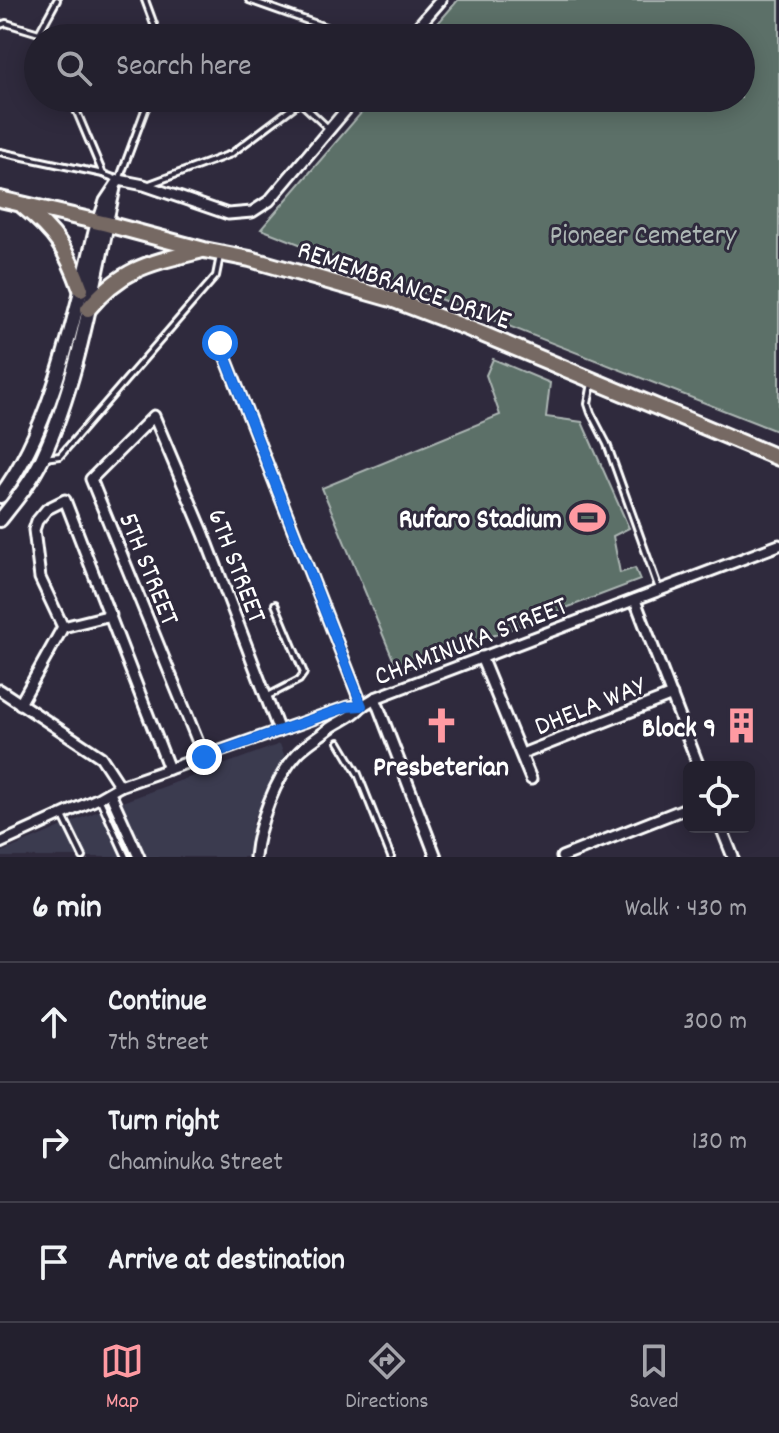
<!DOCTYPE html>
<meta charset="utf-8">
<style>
:root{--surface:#23202e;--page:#2b2836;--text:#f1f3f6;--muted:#a3a3aa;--line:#403e4a;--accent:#ff9aa2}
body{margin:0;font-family:Dekko,sans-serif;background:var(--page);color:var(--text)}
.controls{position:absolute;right:24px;bottom:24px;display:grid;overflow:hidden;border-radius:12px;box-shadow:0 4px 20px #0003}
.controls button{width:72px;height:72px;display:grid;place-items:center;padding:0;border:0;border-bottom:2px solid var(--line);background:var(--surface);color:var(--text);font:40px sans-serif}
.stop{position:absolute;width:24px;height:24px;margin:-18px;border:6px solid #1a73e8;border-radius:50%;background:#fff}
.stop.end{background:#1a73e8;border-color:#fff;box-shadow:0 2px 8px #0008}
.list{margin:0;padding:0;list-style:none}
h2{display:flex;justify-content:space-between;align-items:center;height:104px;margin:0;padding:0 32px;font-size:34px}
h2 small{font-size:26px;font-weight:400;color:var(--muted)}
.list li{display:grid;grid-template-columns:52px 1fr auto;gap:24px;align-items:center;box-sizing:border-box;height:120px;padding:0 32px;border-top:2px solid var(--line)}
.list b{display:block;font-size:30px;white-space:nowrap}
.list p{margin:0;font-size:26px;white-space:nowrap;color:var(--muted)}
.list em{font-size:26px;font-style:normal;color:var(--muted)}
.icon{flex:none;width:44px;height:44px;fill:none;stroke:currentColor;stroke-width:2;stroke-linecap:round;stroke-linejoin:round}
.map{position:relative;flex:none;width:779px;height:857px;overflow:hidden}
.search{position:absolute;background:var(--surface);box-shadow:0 4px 20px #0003;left:24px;right:24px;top:24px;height:88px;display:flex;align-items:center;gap:20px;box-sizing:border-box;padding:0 28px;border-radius:44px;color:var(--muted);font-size:30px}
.sheet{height:464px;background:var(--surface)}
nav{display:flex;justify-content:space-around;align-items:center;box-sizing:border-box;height:112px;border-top:2px solid var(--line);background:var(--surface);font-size:22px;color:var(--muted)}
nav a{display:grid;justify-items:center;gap:4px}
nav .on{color:var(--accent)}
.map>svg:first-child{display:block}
.built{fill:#3b3a50}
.green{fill:#5b6f68;stroke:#adb7b4;stroke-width:2}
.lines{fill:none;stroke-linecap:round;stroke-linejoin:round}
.service-casing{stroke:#fff;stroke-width:10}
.minor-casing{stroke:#fff;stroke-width:15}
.secondary-casing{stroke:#fff;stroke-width:18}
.primary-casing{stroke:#fff;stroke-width:20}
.service{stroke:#2f2a3d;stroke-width:4}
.minor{stroke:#2f2a3d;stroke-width:9}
.secondary{stroke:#2f2a3d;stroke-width:12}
.primary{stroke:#766964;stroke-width:14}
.route{stroke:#1a73e8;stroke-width:10}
.labels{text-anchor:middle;stroke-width:6;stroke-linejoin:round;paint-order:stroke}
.park-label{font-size:28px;fill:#adb7b4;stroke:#2f2a3d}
.street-label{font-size:28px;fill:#fff;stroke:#2f2a3d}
.poi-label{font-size:28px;font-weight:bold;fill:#fff;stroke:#2f2a3d;text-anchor:end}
</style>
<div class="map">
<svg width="779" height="857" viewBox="0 0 779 857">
<rect width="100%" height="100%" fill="#2f2a3d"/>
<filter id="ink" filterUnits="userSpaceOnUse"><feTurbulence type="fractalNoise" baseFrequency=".0125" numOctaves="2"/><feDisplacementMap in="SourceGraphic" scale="16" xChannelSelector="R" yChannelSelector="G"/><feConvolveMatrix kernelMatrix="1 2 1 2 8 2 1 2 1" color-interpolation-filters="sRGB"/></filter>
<g filter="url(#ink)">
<polygon class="built" points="280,744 286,760 253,820 251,857 0,857 0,853 103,809"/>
<g class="green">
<polygon points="458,0 779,0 779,432 261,229 374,98 741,98 741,38 425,38"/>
<polygon points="493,359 550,383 546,417 582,422 629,528 613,536 620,573 635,568 640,580 405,669 395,664 322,488 500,415 486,375"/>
</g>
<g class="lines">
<defs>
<g id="service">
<polyline points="145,0 159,38"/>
<polyline points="249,0 325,27"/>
<polyline points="0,25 6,23 39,33 43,38"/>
<polyline points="39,33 57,0"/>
<polyline points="312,38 325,27 347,38"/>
<polyline points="71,98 103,174 119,180 145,110 152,98"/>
<polyline points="0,152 103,174"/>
<polyline points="147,185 231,154 300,102 329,129"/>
<polyline points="592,383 588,404 591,413 607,444 659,589"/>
<polyline points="44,458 60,456 216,276 220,256"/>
<polyline points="268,696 299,680 304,673 275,604"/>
<polyline points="339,742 358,774 391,857"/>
<polyline points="100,800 126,857"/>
<polyline points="63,816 83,857"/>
</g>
<g id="minor">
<polyline points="408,38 441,0"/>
<polyline points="98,222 105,201 119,180 144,185 228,214 252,212 269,201 356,98"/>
<polyline points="107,224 115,188"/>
<path d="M 220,343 L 362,706 C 352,718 338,721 326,731 C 317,738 305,745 297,754 C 275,778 258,825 255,857"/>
<polyline points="635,600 699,767"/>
<polyline points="63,627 40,578 34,530 37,521 47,509 65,500 169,769"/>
<polyline points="481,657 531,779"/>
<polyline points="0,690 101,757 120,786"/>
<polyline points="375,698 436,857"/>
<polyline points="20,704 63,627 111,615"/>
<polyline points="522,754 672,695"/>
<polyline points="204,757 91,479 154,416 204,534 279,731"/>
<polyline points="110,793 139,857"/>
<polyline points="721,827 733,857"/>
<polyline points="0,843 99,798 120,786 347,707 362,706 375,698 779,545"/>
<polyline points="562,857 689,807"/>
</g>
<g id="secondary">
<path d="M 0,496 C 54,426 76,308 98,222"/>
<path d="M 0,520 C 15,501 31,482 42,459 C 76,386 90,302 107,224"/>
</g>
<g id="primary">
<polyline points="0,199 107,224 204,250 250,259 391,299 470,329 779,458"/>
<path d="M 23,206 C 56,233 67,250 81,289"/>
<path d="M 88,309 C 122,268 150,263 199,251"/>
</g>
</defs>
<use href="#service" class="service-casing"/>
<use href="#minor" class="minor-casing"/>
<use href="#secondary" class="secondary-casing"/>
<use href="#primary" class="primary-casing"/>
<use href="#service" class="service"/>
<use href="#minor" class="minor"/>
<use href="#secondary" class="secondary"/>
<use href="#primary" class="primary"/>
</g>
</g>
<g class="lines" filter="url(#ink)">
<polyline class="route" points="204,757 347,707 362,706 220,343"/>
</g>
<defs>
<symbol id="stadium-bare" viewBox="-9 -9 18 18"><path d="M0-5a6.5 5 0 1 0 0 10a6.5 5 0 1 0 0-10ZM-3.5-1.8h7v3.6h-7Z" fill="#ff9aa2" stroke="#2f2a3d" stroke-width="2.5" paint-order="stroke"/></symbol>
<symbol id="church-bare" viewBox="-9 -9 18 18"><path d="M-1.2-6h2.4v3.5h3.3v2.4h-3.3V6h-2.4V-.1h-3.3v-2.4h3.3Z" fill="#ff9aa2" stroke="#2f2a3d" stroke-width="2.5" paint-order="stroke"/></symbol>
<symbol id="building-bare" viewBox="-9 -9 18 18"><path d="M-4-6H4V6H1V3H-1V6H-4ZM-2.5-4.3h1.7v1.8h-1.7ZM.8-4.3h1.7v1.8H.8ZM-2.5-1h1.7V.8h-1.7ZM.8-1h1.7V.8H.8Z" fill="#ff9aa2" stroke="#2f2a3d" stroke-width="2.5" paint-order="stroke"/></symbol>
</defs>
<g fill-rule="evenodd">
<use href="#stadium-bare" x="562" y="492" width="51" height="51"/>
<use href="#church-bare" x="416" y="700" width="51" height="51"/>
<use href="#building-bare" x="716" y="700" width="51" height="51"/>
</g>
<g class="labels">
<g class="park-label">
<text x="643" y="243">Pioneer Cemetery</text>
</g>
<g class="street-label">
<text transform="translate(405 283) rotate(19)" y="10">REMEMBRANCE DRIVE</text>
<text transform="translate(239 565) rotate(69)" y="10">6TH STREET</text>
<text transform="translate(151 568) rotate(68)" y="10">5TH STREET</text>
<text transform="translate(470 639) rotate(-21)" y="10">CHAMINUKA STREET</text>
<text transform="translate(589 704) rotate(-22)" y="10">DHELA WAY</text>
</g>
<g class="poi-label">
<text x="562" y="527">Rufaro Stadium</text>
<text x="716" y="736">Block 9</text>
<text x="441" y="775" text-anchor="middle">Presbeterian</text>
</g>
</g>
</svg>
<div class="controls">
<button><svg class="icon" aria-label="locate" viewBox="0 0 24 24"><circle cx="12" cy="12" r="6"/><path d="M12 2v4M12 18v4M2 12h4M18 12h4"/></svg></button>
</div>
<div class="stop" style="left:220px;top:343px"></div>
<div class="stop end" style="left:204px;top:757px"></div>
<div class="search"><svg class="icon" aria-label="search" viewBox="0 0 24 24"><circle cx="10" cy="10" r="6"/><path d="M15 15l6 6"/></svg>Search here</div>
</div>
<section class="sheet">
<h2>6 min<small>Walk · 430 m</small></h2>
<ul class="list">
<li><svg class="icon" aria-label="ahead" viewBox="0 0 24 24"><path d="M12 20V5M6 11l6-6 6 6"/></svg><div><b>Continue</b><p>7th Street</p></div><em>300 m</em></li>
<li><svg class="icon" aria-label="right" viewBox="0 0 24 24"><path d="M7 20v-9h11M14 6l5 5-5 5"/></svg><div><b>Turn right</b><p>Chaminuka Street</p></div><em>130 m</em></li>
<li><svg class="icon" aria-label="arrive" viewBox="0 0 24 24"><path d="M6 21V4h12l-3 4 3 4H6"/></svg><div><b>Arrive at destination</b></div></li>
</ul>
</section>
<nav>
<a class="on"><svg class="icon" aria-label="map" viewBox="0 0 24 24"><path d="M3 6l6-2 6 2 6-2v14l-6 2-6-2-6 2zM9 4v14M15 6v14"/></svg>Map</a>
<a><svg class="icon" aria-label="directions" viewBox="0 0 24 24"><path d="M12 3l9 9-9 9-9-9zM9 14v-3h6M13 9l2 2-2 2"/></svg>Directions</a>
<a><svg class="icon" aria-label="saved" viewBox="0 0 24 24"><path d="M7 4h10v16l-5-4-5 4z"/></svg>Saved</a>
</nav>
